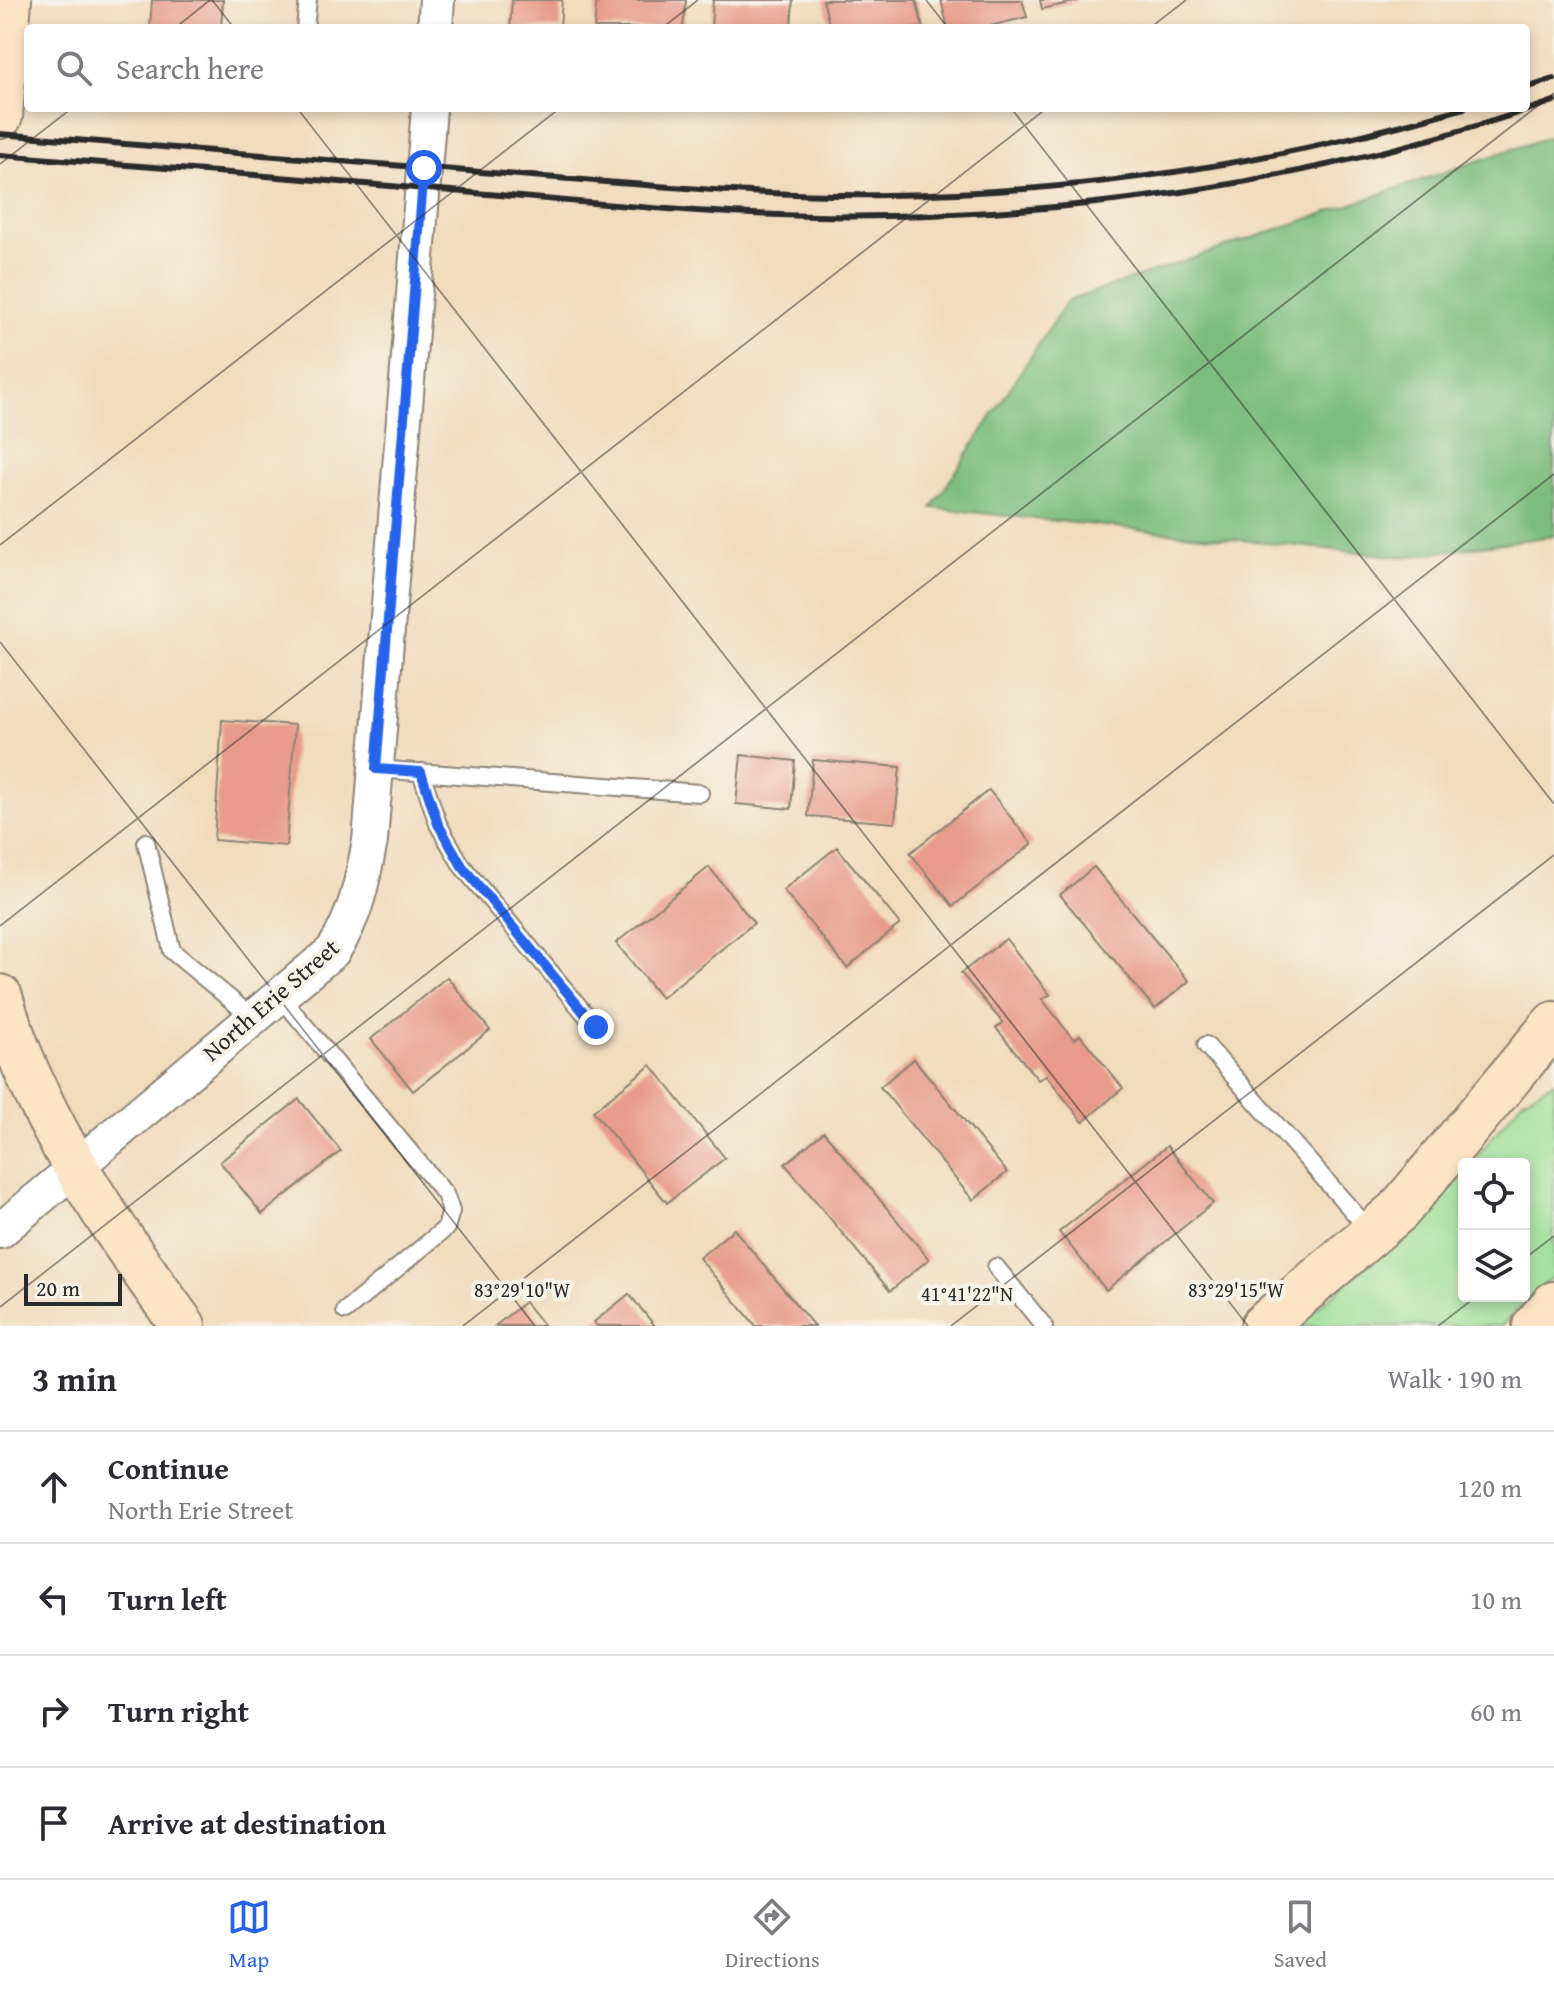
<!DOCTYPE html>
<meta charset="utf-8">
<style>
:root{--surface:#fff;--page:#f2f2f3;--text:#2b2b33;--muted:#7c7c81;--line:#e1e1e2;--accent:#2563eb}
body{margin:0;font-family:"Gentium Book Plus",serif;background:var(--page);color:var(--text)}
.controls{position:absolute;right:24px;bottom:24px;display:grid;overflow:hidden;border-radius:8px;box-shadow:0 4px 12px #0003}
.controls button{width:72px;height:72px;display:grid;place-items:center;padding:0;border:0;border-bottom:2px solid var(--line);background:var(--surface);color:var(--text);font:40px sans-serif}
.scale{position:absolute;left:24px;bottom:20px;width:98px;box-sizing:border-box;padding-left:8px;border:4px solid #2b2b2b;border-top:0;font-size:22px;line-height:28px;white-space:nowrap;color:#2b2b2b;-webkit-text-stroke:6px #f7f3e8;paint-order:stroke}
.stop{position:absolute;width:24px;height:24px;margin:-18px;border:6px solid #2563eb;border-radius:50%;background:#fff}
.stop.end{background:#2563eb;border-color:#fff;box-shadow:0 2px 8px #0008}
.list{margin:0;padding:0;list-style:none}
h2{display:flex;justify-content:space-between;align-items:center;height:104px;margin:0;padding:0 32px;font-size:34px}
h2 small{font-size:26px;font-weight:400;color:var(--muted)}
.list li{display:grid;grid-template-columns:52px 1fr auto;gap:24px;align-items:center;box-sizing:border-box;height:112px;padding:0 32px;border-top:2px solid var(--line)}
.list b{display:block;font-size:30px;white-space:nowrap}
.list p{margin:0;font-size:26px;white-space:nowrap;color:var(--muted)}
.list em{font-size:26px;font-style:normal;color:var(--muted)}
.icon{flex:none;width:44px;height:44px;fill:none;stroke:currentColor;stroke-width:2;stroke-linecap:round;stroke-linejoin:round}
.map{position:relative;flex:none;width:1554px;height:1326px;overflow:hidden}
.search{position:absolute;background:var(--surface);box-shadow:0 4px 12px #0003;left:24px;right:24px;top:24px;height:88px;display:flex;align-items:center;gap:20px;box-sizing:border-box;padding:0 28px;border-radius:8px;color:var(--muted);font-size:30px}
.sheet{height:552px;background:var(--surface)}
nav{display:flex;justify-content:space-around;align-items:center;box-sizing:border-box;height:112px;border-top:2px solid var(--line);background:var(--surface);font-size:22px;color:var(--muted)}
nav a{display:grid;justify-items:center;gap:4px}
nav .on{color:var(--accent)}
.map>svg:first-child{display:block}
.green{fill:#9ade96;stroke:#628460;stroke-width:2}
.forest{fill:#7bbd7f;stroke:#537455;stroke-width:2}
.building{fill:#e89b8c}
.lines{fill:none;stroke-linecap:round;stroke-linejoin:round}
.lane-casing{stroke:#8e8374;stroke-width:20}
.street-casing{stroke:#8e8374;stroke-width:38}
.secondary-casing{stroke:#8e8374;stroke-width:48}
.lane{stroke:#fff;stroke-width:16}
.street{stroke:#fff;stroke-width:34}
.secondary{stroke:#fee4c6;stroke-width:44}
.rail{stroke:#2b2b2b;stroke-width:6}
.route{stroke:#2563eb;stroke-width:10}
.ticks{fill:none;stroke:#2b2b2b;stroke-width:2;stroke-opacity:0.45}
.labels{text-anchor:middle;stroke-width:8;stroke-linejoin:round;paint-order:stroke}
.street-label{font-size:24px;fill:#2b2b2b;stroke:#f7f3e8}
.ticks-label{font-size:20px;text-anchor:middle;fill:#2b2b2b;stroke:#f7f3e8;stroke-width:8;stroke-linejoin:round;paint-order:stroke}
</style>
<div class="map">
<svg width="1554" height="1326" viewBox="0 0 1554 1326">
<rect width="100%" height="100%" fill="#f7f3e8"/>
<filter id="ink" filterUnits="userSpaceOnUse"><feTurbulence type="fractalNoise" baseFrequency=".0125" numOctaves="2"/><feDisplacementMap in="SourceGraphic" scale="16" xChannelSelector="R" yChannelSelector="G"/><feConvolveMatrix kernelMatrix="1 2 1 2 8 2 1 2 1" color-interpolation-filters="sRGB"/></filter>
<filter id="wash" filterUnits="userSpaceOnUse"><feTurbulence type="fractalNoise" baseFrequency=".006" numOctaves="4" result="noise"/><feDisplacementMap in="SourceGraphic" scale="32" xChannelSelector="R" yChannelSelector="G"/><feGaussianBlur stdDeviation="1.8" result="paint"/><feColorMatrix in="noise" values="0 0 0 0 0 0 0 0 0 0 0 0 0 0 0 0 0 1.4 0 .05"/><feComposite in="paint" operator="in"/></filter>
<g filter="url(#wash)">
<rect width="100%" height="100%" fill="#f1dbbd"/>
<polygon class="green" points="1554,1082 1554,1275 1501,1326 1296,1326 1423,1218 1464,1173 1464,1296 1524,1296 1524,1164 1471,1164 1523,1099"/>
<polygon class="forest" points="1554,135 1554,536 1404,557 932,508 1067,301"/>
<g id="blocks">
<g class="building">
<polygon points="152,0 223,0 221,28 150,28"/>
<polygon points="512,0 562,0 560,28 510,28"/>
<polygon points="597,0 686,0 683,28 594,28"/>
<polygon points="713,0 793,0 791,28 711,28"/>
<polygon points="823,0 916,0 923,28 830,28"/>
<polygon points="941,0 1022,0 1027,17 982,28 948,28"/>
<polygon points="1040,0 1078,0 1078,1 1042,9"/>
<polygon points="222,720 295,725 286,846 214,840"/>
<polygon points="741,755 795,761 791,809 736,804"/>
<polygon points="813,760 900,767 895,823 808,816"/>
<polygon points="989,790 1032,844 953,906 910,853"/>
<polygon points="837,847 900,924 847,968 783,890"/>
<polygon points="709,867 754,923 661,998 616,943"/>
<polygon points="1094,867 1189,981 1155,1009 1060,895"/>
<polygon points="1006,939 1050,995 1042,999 1074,1040 1080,1035 1123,1088 1083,1122 1046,1075 1038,1080 996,1028 1003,1023 961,973"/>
<polygon points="447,977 490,1030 413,1091 371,1039"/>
<polygon points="914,1059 1007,1172 973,1200 880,1087"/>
<polygon points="651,1065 725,1158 667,1203 593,1111"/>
<polygon points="299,1099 341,1151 262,1214 220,1162"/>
<polygon points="824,1132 929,1259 890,1291 785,1164"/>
<polygon points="1167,1146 1213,1203 1106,1290 1059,1232"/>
<polygon points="734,1229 814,1326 756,1326 699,1258"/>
<polygon points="629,1294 655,1326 597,1326 594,1322"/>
<polygon points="525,1302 544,1326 495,1326"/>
</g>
</g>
</g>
<g filter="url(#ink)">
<use href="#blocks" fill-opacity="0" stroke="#8e8374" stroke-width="2"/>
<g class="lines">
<defs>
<g id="lane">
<polyline points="305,28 308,0"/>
<polyline points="376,769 700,793"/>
<polyline points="421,772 438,824 462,866 596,1027"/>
<polyline points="146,842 172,951 253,1018"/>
<polyline points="280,996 445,1194 451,1211 446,1228 345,1311"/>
<polyline points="1206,1045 1372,1233"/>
<polyline points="996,1267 1044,1326"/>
</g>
<g id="street">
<polyline points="435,28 437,0"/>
<path d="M 0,1231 L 333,951 C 356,916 362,882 370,841 L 429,108"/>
</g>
<g id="secondary">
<polyline points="0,116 9,0"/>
<path d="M 0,997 C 35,1119 110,1225 183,1326"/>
<polyline points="1263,1326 1399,1210 1554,1024"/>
<polyline points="1535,1326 1554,1304"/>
</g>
</defs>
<use href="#lane" class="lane-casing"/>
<use href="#street" class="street-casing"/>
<use href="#secondary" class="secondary-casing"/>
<use href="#lane" class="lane"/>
<use href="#street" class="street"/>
<use href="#secondary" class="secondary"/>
<g class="rail">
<polyline points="1526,88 1554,79"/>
<path d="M 0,134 C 177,148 355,163 532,176 C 650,185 768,197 887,195 C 1083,193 1276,163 1464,108"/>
<path d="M 0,155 C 155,167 309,179 464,192 C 605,204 747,219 889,216 C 1116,212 1339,175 1554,101"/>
</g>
</g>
</g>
<g class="lines" filter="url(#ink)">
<polyline class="route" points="424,168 376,769 421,772 438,824 462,866 596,1027"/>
</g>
<path class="ticks" d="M 212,0 L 234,28M 926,0 L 948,28M 175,28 L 210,0M 662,28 L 698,0M 1150,28 L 1186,0M 297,108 L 1248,1326M 1011,108 L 1554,804M 0,164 L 72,108M 0,545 L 560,108M 0,642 L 535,1326M 0,926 L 1047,108M 1524,1259 L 1554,1236M 0,1307 L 1554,93M 463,1326 L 1554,474M 951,1326 L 1554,855M 1438,1326 L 1477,1296"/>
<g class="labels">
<g class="street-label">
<text transform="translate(271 1000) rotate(-41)" y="8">North Erie Street</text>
</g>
</g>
<g class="ticks-label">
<text x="522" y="1297">83°29'10"W</text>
<text x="1236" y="1297">83°29'15"W</text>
<text x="967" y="1301">41°41'22"N</text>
</g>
</svg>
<div class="controls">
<button><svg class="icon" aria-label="locate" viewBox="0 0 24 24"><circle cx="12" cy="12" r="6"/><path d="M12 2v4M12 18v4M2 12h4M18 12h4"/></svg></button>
<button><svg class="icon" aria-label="layers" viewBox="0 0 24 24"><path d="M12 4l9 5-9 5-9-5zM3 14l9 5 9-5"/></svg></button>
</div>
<div class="scale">20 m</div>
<div class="stop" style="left:424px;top:168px"></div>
<div class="stop end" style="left:596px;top:1027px"></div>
<div class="search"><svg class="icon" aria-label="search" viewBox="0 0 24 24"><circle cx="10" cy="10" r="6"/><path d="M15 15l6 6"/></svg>Search here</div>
</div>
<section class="sheet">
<h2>3 min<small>Walk · 190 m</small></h2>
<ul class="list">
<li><svg class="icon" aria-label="ahead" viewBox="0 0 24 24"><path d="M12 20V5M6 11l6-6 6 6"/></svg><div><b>Continue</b><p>North Erie Street</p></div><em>120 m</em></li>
<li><svg class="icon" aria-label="left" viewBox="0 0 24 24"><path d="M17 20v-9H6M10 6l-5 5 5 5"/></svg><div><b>Turn left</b></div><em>10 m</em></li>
<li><svg class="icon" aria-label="right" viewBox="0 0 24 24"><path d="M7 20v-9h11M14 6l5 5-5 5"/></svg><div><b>Turn right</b></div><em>60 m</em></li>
<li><svg class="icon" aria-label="arrive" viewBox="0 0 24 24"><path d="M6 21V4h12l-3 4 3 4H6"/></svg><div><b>Arrive at destination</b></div></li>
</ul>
</section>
<nav>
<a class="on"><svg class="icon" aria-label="map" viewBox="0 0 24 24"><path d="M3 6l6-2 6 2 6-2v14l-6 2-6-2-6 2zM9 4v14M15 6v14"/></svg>Map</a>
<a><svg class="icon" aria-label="directions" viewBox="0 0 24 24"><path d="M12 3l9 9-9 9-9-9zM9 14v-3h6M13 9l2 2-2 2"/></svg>Directions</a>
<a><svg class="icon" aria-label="saved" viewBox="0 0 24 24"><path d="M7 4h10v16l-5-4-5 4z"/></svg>Saved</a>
</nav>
